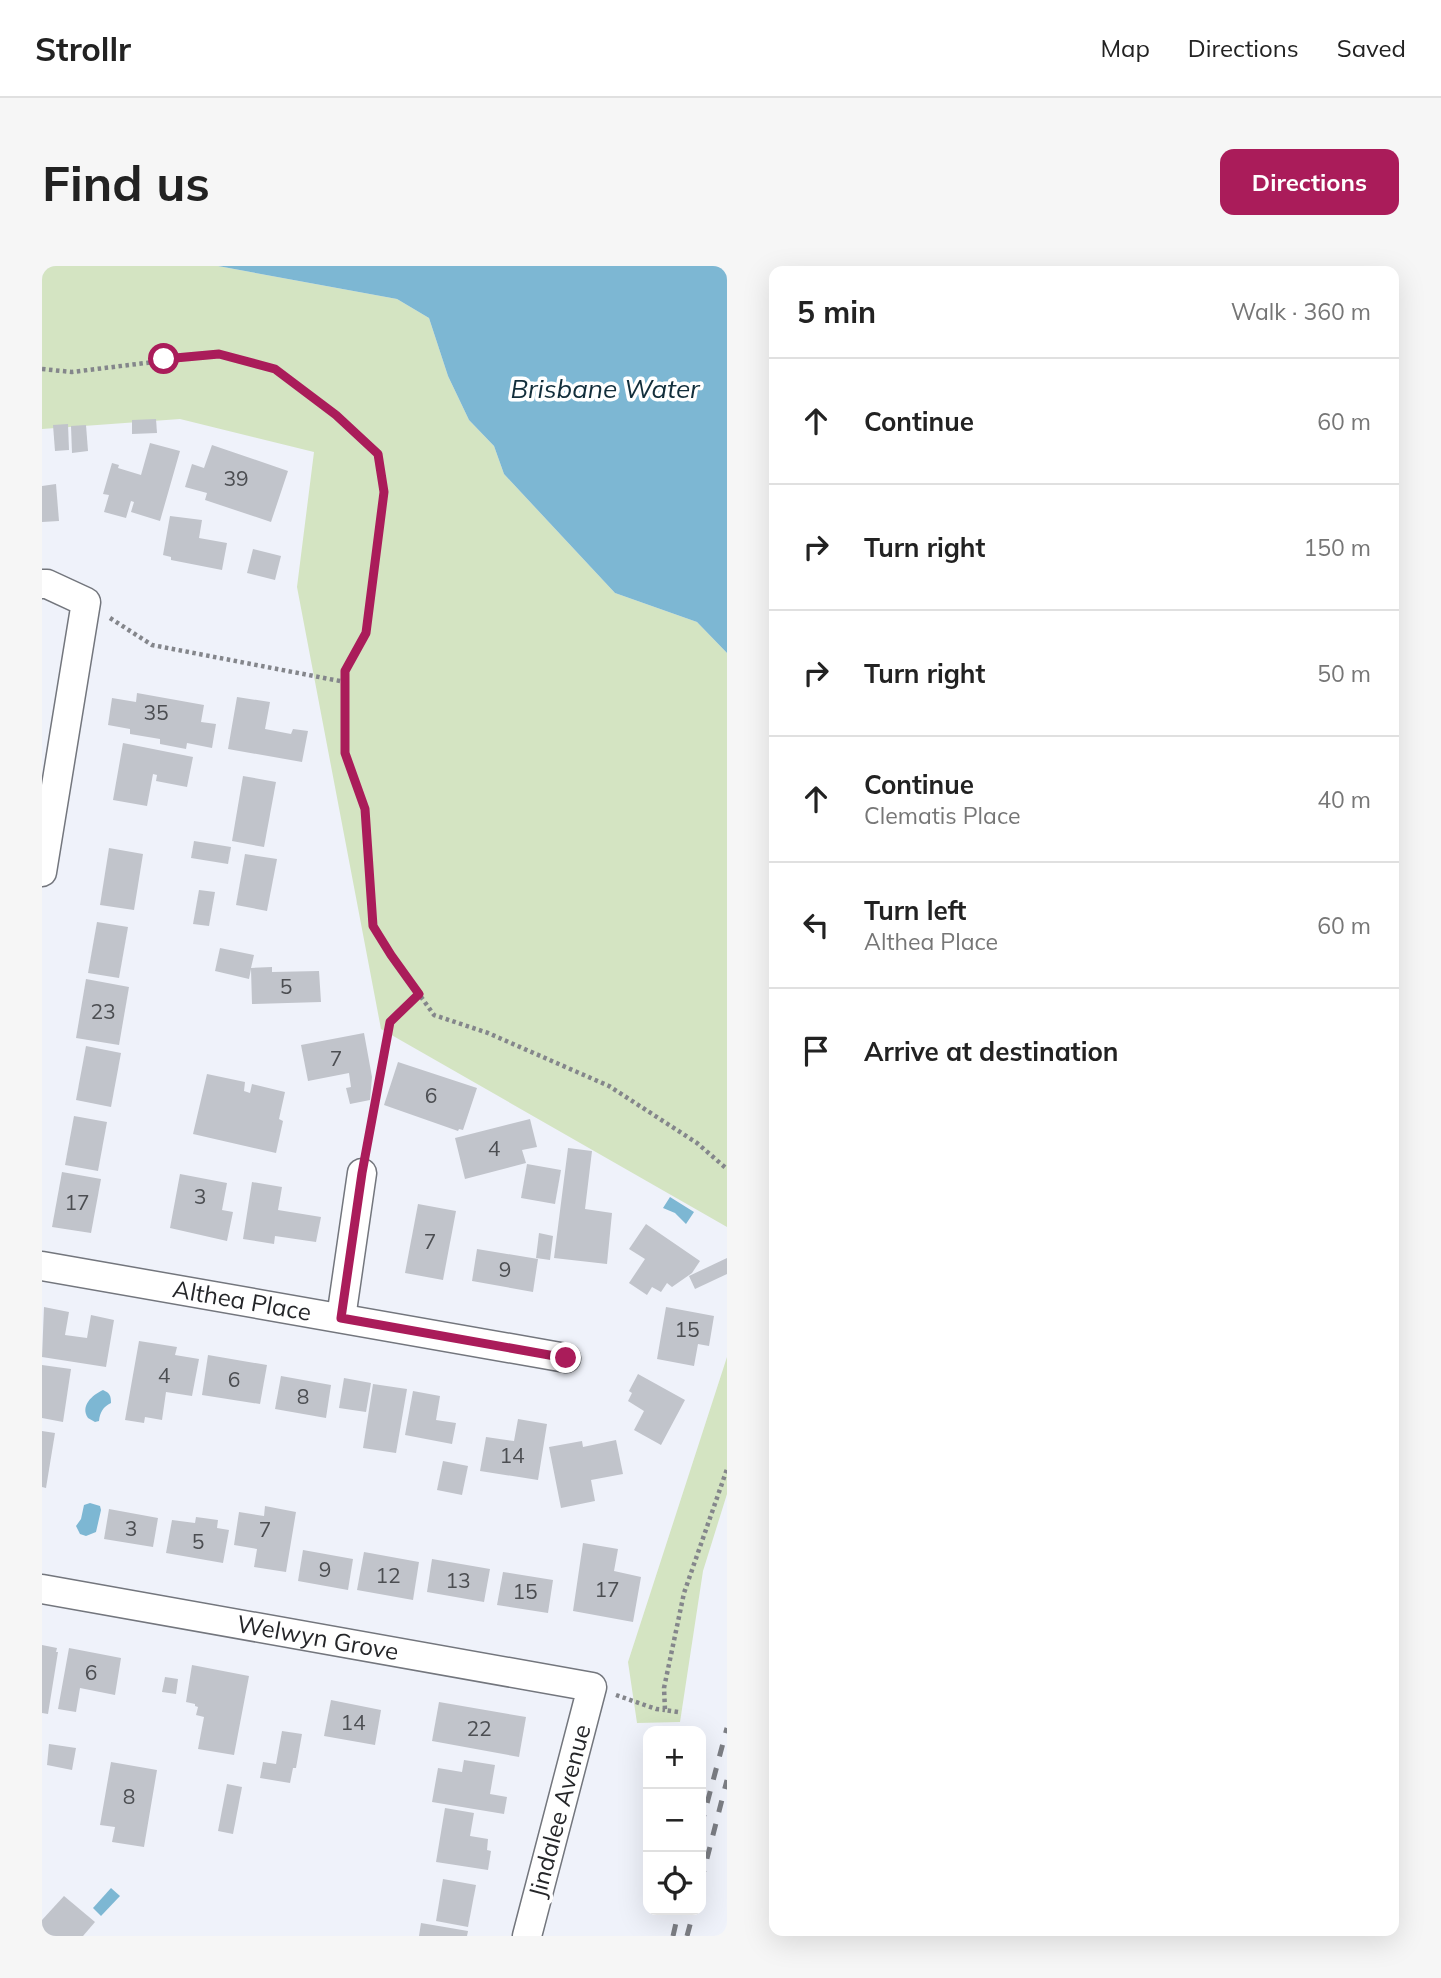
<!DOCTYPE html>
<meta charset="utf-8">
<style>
:root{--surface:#fff;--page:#f6f6f6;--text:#222;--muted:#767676;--line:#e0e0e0;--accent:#aa1c5a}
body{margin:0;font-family:Mulish,sans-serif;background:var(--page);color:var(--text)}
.controls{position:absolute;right:21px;bottom:21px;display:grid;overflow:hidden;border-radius:14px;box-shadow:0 7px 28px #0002}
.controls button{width:63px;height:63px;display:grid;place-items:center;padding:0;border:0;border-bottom:2px solid var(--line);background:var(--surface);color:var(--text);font:35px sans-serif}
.stop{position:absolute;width:21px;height:21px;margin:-16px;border:5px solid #aa1c5a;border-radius:50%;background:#fff}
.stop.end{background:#aa1c5a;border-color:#fff;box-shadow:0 2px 7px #0008}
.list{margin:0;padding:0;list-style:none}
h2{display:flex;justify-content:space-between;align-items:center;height:91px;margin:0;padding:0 28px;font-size:30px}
h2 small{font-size:23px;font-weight:400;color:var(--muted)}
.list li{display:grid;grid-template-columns:46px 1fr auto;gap:21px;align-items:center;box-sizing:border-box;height:126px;padding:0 28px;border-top:2px solid var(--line)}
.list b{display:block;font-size:26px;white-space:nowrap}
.list p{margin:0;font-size:23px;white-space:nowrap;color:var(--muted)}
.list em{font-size:23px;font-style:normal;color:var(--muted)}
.icon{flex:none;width:38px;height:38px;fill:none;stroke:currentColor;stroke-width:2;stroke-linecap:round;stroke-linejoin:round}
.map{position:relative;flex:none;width:685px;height:1670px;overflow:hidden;border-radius:14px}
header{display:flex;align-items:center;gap:42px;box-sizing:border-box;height:98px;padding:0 35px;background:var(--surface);border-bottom:2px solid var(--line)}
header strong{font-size:33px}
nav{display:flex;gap:38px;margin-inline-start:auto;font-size:24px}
.intro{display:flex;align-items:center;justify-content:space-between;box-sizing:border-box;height:168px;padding:0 42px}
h1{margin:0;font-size:49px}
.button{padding:18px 32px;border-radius:14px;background:var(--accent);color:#fff;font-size:24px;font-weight:700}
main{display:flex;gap:42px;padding:0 42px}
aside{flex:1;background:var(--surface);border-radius:14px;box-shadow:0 7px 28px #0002}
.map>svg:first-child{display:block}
.green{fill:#d4e4c2}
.water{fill:#7db7d3}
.building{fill:#c1c4cb}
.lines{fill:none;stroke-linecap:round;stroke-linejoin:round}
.minor-casing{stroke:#73767d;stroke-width:31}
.path{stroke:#84868b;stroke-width:4.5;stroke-dasharray:3.5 3.5;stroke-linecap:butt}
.minor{stroke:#fff;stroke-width:28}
.rail{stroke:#7c7e84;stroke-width:5;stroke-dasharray:12 12;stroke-linecap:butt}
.route{stroke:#aa1c5a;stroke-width:9}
.labels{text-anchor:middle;stroke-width:7;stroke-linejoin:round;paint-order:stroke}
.number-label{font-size:21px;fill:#4c4e52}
.street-label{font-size:24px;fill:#252629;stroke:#fff}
.water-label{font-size:26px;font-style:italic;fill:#122e3b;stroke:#fff}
</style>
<header>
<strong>Strollr</strong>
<nav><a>Map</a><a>Directions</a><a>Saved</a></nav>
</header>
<div class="intro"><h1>Find us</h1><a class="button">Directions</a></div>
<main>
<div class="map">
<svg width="685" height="1670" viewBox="0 0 685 1670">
<rect width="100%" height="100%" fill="#eff2fa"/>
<g class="green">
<polygon points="0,0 176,0 355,33 387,52 406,110 427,154 452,180 462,208 573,327 655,356 685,387 685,961 339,763 255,321 272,186 138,153 0,163"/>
<polygon points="685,1091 685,1228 661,1305 638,1456 595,1457 586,1396"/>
</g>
<g class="water">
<polygon points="176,0 685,0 685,387 655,356 573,327 462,208 452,180 427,154 406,110 387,52 355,33"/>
<polygon points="628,931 652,946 644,958 633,947 621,942"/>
<path d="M 61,1124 C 68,1127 69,1130 69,1137 C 61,1141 58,1146 57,1155 L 53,1156 L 46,1152 C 38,1140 50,1129 61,1124 Z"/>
<polygon points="48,1237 58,1240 59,1244 54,1266 44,1270 38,1268 34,1260 39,1253 42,1239"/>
<polygon points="69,1622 78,1630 59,1650 51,1642"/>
</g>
<g class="building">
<polygon points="114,153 115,167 90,168 90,154"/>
<polygon points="26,158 27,184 13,185 11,159"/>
<polygon points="44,159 46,185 30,187 29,160"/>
<polygon points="108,177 138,185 118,255 89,246 92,236 89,235 84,252 62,246 67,229 61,228 70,197 77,199 76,202 99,209"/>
<polygon points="170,179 246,205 229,256 163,234 165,227 143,221 150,198 162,202"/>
<polygon points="14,218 17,255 0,256 0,220"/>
<polygon points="128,250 160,254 157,272 185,277 180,304 129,294 129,291 121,289"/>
<polygon points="211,283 239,290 233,314 205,307"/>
<polygon points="95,427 162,439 159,456 174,458 170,482 145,477 144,483 118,478 118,473 88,468 88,463 66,459 70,432 94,436"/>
<polygon points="195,431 228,436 223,463 249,468 251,463 266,465 260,496 186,483"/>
<polygon points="81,477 151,491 145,521 114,515 115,509 111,508 105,540 71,534"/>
<polygon points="201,510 234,516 222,581 190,575"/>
<polygon points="152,575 189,581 186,598 149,592"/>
<polygon points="67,582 101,588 92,644 58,639"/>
<polygon points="203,588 235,593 225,645 194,639"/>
<polygon points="157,624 173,626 167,660 151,658"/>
<polygon points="55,656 86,661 77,712 46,707"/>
<polygon points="178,682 212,689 209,702 230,701 230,706 277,705 279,736 210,738 209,703 207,713 173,705"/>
<polygon points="44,713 87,721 77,779 34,772"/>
<polygon points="322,767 330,811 328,834 308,838 304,822 309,821 307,807 266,815 259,779"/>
<polygon points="44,780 79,787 69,841 34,834"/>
<polygon points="356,796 435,822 421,864 417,863 416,865 342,839"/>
<polygon points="165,808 203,816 202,825 208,827 210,818 243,826 237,853 241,855 234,887 151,868"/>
<polygon points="32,850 65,856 56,905 23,899"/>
<polygon points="488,853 495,881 480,884 484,897 423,913 413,872"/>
<polygon points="526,882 550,885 543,943 570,947 565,998 512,992"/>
<polygon points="485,898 519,904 513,938 479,932"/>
<polygon points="20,906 59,913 49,967 10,961"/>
<polygon points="138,908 185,917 180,944 191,946 185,975 128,962"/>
<polygon points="210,916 240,921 236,944 279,951 274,976 233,970 232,978 201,973"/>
<polygon points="376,938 414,945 401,1014 363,1007"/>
<polygon points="604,958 658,995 650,1007 630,1021 625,1017 619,1026 610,1021 605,1029 587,1017 603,993 587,983"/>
<polygon points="497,967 511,970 508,994 494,992"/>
<polygon points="435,983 496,993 491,1026 430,1015"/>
<polygon points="685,992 685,1008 653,1023 647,1010"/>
<polygon points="2,1041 27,1046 23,1069 45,1072 49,1049 72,1054 64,1101 0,1091"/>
<polygon points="624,1041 672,1050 667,1080 656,1078 652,1100 615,1093"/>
<polygon points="97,1075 135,1081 133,1089 157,1093 150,1130 124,1126 120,1154 103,1151 102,1157 83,1154"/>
<polygon points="166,1089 225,1099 218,1138 160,1129"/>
<polygon points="0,1099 29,1103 21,1156 0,1152"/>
<polygon points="596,1108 643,1134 619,1179 592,1164 602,1145 586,1135 590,1127 587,1125"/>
<polygon points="239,1110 289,1119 284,1152 233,1143"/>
<polygon points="302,1112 329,1117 324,1146 297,1142"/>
<polygon points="331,1118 365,1123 354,1187 321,1182"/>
<polygon points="371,1125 398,1130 394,1154 414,1157 410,1178 363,1169"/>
<polygon points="476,1153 505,1158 496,1214 438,1205 444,1171 472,1175"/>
<polygon points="0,1165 13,1167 4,1222 0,1221"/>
<polygon points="574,1174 581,1208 549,1214 553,1235 519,1242 507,1181 540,1175 541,1181"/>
<polygon points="401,1195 426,1200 420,1229 395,1224"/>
<polygon points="223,1240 254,1246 244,1306 212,1301 215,1283 192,1279 197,1246 222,1250"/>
<polygon points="67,1243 116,1252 111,1281 62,1273"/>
<polygon points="154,1251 176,1254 175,1262 187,1264 181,1297 124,1287 130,1254 153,1257"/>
<polygon points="541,1277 576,1283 572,1305 599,1311 591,1356 531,1345"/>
<polygon points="261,1284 311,1293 306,1324 256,1315"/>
<polygon points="322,1286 377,1296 371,1334 315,1324"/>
<polygon points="390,1293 448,1303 442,1336 385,1326"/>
<polygon points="461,1306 511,1314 506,1347 455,1339"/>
<polygon points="0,1379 15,1382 14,1386 16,1386 6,1448 0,1447"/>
<polygon points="27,1382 79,1392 73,1429 38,1422 34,1446 16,1443"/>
<polygon points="150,1399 207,1410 192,1489 156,1483 162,1451 154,1449 156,1441 153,1440 153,1438 144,1436"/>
<polygon points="123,1411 136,1413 134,1428 120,1426"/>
<polygon points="289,1434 339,1444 333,1479 282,1470"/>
<polygon points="397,1436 484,1451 477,1491 390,1475"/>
<polygon points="240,1465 260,1468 254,1502 251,1502 248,1517 218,1512 221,1496 234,1498"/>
<polygon points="7,1478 34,1482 30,1504 5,1499"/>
<polygon points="422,1494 453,1499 448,1528 465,1531 462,1548 390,1536 396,1502 420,1506"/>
<polygon points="69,1496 115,1504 102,1581 70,1576 73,1561 58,1559"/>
<polygon points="185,1518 200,1521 191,1568 176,1565"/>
<polygon points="403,1542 432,1547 428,1570 446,1573 445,1584 449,1585 446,1604 394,1596"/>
<polygon points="401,1613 434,1619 426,1661 394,1655"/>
<polygon points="22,1630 53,1656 41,1670 0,1670 0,1654"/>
<polygon points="379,1657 426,1665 425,1670 377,1670"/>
</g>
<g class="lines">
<defs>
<g id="minor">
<polyline points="0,318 5,318 44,336 0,606"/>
<path id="s1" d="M 0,1000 L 524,1092"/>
<polyline points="299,1052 320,907"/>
<path id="s2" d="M 0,1323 L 550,1421 L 485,1670"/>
</g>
</defs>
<use href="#minor" class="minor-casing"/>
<g class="path">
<polyline points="0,103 30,106 177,88 233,103 294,149 336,188 342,226 324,367 303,405 303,487 323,543 331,660 349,689 392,749 446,767 567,820 655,877 685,903"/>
<polyline points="68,352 110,379 303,416"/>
<polyline points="325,884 348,756 377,728"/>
<polyline points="574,1429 614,1443 623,1444"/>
<polyline points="636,1446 623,1444 622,1422 642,1327 685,1203"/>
</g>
<use href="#minor" class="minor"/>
<g class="rail">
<polyline points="659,1560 685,1462"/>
<polyline points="659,1616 685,1514"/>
<polyline points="631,1670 637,1644"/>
<polyline points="645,1670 652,1644"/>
</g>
</g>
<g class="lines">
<polyline class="route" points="122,93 177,88 233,103 294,149 336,188 342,226 324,367 303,405 303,487 323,543 331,660 349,689 377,728 348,756 320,907 299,1052 524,1092"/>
</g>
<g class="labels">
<g class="number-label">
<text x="194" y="220">39</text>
<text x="114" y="454">35</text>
<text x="244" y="728">5</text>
<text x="61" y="753">23</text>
<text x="294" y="800">7</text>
<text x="389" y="837">6</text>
<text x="452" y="890">4</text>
<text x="158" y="938">3</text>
<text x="35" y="944">17</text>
<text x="388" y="983">7</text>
<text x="463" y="1011">9</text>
<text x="645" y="1071">15</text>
<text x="122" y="1117">4</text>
<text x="192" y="1121">6</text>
<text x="261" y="1138">8</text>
<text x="470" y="1197">14</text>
<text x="89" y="1270">3</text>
<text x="223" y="1271">7</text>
<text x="156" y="1283">5</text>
<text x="283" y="1311">9</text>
<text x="346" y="1317">12</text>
<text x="416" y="1322">13</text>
<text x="565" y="1331">17</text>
<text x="483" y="1333">15</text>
<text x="49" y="1414">6</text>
<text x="311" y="1464">14</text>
<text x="437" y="1470">22</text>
<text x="87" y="1538">8</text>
</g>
<g class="street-label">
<text dy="8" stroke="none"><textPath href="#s1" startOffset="203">Althea Place</textPath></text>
<text dy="8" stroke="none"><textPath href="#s2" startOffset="280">Welwyn Grove</textPath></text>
<text transform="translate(518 1545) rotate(-75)" y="8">Jindalee Avenue</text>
</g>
<g class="water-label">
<text x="563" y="132">Brisbane Water</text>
</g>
</g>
</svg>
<div class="controls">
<button>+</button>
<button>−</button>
<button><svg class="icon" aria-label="locate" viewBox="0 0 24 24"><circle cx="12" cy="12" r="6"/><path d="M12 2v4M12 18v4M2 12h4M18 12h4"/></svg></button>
</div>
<div class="stop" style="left:122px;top:93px"></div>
<div class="stop end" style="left:524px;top:1092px"></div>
</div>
<aside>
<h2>5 min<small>Walk · 360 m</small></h2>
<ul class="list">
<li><svg class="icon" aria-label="ahead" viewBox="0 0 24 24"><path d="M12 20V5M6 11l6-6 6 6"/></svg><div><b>Continue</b></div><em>60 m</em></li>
<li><svg class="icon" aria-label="right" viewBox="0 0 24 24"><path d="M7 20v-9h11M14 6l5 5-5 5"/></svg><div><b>Turn right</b></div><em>150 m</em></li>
<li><svg class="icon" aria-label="right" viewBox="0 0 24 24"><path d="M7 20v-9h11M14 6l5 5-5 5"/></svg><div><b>Turn right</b></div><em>50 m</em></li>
<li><svg class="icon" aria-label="ahead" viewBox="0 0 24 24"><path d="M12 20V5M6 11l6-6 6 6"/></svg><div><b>Continue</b><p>Clematis Place</p></div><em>40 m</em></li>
<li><svg class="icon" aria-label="left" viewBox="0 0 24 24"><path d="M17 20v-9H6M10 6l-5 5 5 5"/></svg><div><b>Turn left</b><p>Althea Place</p></div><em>60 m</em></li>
<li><svg class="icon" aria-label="arrive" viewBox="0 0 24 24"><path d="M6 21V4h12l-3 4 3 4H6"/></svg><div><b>Arrive at destination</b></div></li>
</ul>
</aside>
</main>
